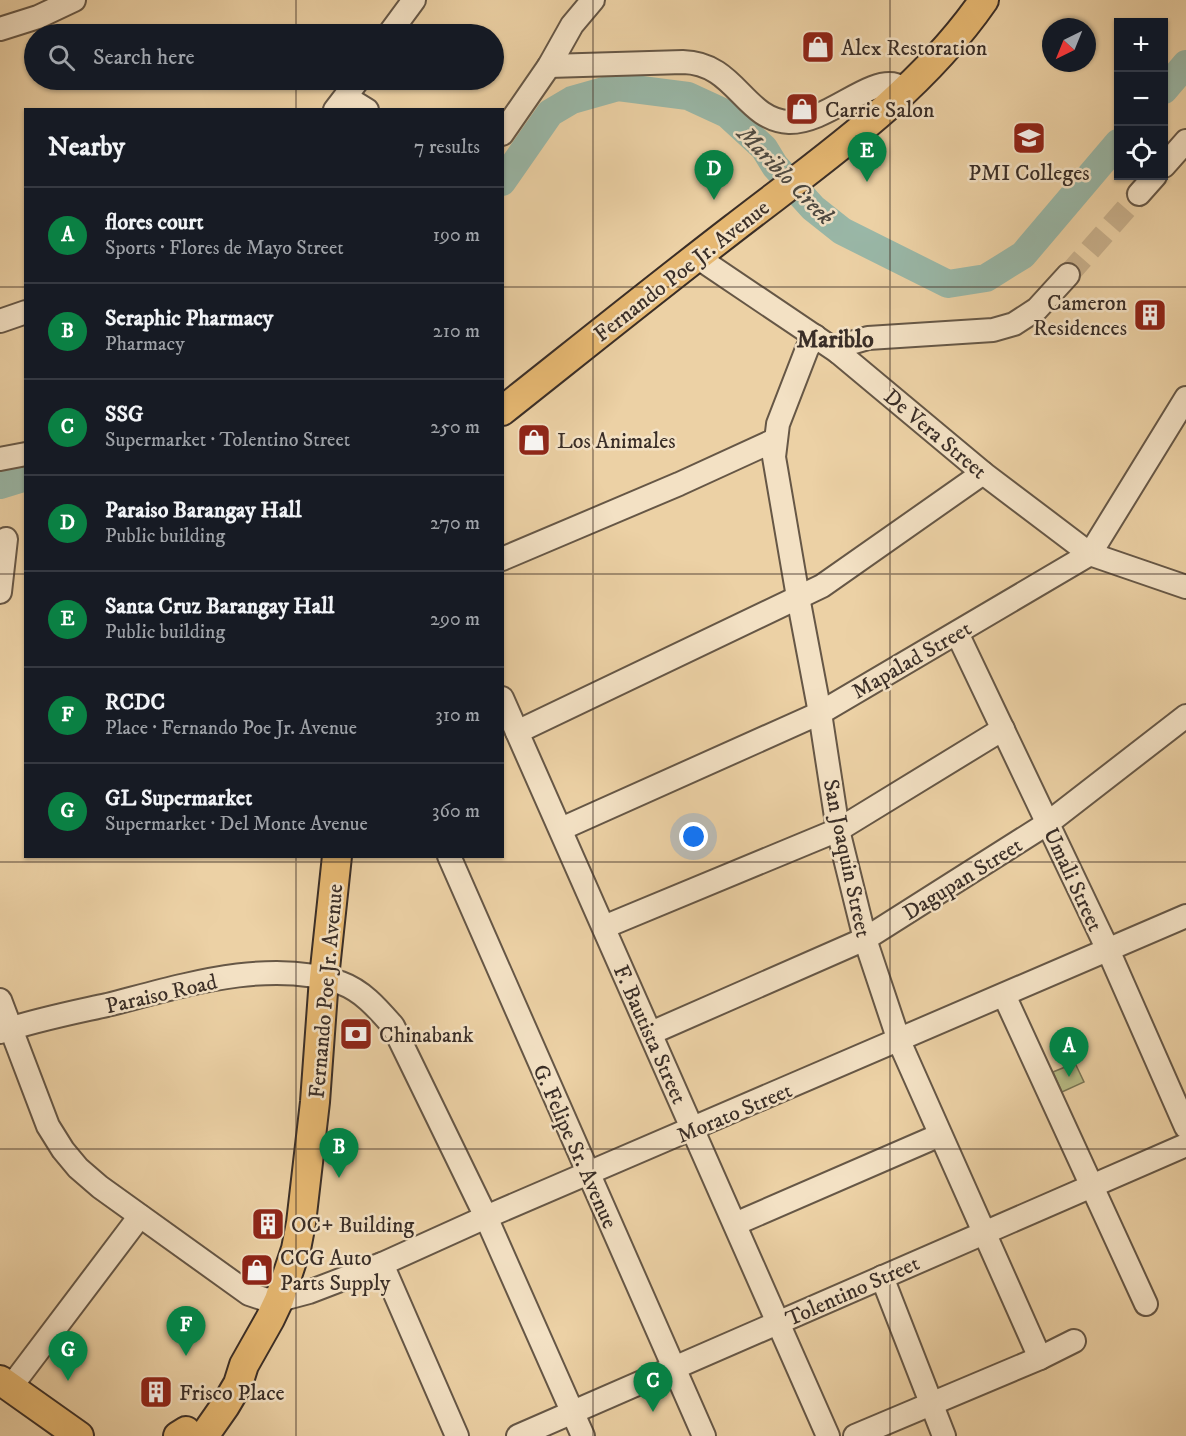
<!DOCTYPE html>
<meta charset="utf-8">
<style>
:root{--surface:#171b24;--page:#242831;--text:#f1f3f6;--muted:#9ea1a6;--line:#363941;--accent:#0b8043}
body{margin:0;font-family:"IM FELL DW Pica",serif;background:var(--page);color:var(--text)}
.controls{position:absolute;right:18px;top:18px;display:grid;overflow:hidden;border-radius:0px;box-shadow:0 2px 4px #0004}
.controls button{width:54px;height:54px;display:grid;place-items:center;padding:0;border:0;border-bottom:2px solid var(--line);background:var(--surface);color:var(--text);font:30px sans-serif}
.compass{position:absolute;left:1042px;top:18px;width:54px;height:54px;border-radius:50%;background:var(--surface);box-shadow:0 2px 4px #0004;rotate:223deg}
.you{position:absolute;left:694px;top:837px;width:21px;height:21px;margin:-15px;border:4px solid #fff;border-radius:50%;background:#1a73e8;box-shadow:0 0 0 9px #1a73e833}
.badge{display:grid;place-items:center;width:39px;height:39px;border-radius:50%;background:var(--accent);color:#fff;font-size:20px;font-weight:700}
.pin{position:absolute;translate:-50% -50px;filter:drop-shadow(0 2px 3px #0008)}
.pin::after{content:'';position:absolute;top:32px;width:21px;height:18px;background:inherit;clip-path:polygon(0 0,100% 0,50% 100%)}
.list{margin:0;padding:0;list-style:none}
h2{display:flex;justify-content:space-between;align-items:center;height:78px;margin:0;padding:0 24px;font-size:26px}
h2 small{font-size:20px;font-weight:400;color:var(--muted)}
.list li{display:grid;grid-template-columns:39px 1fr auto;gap:18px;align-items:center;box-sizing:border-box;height:96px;padding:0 24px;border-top:2px solid var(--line)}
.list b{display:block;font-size:22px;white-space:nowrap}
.list p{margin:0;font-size:20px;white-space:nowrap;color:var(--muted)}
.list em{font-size:20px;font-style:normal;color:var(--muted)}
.icon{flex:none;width:33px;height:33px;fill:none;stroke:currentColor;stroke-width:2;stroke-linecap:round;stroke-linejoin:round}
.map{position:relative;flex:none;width:1186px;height:1436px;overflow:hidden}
.search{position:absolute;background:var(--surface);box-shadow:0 2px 4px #0004;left:24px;top:24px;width:480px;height:66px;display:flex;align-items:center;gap:15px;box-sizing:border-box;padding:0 21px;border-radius:33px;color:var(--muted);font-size:22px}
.panel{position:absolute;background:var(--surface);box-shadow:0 2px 4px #0004;left:24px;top:108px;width:480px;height:750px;border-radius:0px}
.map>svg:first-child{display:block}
.garden{fill:#b8bc86;stroke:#797556;stroke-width:1.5}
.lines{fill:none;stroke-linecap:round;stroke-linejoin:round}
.river{stroke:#99b7a7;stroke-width:28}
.minor-tunnel{stroke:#c8b08c;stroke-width:22;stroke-dasharray:22 11;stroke-linecap:butt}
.minor-casing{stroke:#665746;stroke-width:26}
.major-casing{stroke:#3a2e27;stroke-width:32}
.minor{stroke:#f3e1c4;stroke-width:22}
.major{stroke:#e6b872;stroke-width:28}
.grid{fill:none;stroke:#3a2e27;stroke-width:1.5;stroke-opacity:0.55}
.labels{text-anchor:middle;stroke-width:5;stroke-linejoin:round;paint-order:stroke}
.poi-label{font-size:22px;fill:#3a2e27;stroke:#f3e1c4;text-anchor:start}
.street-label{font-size:22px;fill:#3a2e27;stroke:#f3e1c4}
.water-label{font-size:24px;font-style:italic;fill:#4d4941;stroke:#f3e1c4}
.neighbourhood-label{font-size:24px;font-weight:bold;fill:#3a2e27;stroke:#f3e1c4}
</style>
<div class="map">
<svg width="1186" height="1436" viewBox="0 0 1186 1436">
<rect width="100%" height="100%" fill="#ecd1a5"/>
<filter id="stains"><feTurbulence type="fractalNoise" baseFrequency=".00333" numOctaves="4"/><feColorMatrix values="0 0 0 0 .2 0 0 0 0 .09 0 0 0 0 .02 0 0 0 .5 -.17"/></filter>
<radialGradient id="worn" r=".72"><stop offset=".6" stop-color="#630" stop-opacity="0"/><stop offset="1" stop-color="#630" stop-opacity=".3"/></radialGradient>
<polygon class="garden" points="1075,1063 1084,1082 1062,1092 1053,1072"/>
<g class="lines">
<g class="river">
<polyline points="1164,90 1186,64"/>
<polyline points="502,182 550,113 572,100 618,87 688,96 727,114 764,148 775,166 813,208 842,231 948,284 986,278 1023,255 1118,143"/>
<polyline points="0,485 26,477"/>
</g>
<polyline class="minor-tunnel" points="1068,275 1139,194"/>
<defs>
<g id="minor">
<polyline points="0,29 38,17 74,0"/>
<polyline points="389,34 414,0"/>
<path d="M 549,66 L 683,62 C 736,63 744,120 789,122 C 826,123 869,77 896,85 L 903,92"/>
<polyline points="346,97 367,110"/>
<polyline points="335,110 358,80"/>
<polyline points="502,134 549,66 572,25 593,0"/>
<polyline points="1164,166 1186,141"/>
<polyline points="1139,194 1155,176"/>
<polyline points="697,257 838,352 983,473 1090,554 1186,587"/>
<polyline points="0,321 26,312"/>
<polyline points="815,336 807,349 778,424 774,457 798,597 820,713 838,830 865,939 899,1041 1040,1358"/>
<polyline points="838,352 851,343 868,338 993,330 1014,324 1037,309 1068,275"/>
<polyline points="0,459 26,454"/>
<polyline points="502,559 679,484 775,440"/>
<polyline points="0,592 6,539"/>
<polyline points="957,633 1108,950 1186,1127"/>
<polyline points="502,698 828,1436"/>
<polyline points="517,732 822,586 983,473"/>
<polyline points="561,829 820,713 1090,554 1186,398"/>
<polyline points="449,856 704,1436"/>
<polyline points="604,927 838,830 1003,729"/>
<polyline points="1004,995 1146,1304"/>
<polyline points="0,1000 48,1126 63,1150 78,1168 100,1187 249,1294 264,1299 279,1300 309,1292 382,1264 486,1217 1186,916"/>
<path d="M 0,1032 C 35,1020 71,1013 107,1005 C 178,987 269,957 341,983 C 363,991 378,1009 393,1026 L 486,1217 L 583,1436"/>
<polyline points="651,1033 865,939 1048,823 1186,716"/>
<polyline points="735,1224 940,1135"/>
<polyline points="382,1264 457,1436"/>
<polyline points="882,1277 944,1436"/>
<polyline points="10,1388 140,1216"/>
<polyline points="518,1436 1186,1145"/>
<polyline points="855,1436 1040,1358 1074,1341"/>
</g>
<g id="major">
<path d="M 502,411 C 579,350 656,288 734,228 C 823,159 919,94 984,0"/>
<polyline points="0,1380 79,1436"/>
<polyline points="178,1436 186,1431"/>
<polyline points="204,1436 225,1406 238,1384 244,1365 270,1319 279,1300 296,1249 301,1223 315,1102 324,978 337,856"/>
</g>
</defs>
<use href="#minor" class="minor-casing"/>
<use href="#major" class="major-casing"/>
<use href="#minor" class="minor"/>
<use href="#major" class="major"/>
</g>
<path class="grid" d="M 296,0 L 296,34M 593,0 L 593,1436M 890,0 L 890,1436M 296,80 L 296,110M 0,287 L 26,287M 502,287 L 1186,287M 0,574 L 26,574M 502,574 L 1186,574M 296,856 L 296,1436M 0,862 L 1186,862M 0,1149 L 1186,1149"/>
<defs>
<symbol id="shop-square" viewBox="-11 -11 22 22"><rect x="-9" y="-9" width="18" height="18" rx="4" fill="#8f2418" stroke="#f3e1c4"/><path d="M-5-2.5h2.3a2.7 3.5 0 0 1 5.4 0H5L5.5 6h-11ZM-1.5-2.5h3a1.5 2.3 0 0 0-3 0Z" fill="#fff"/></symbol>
<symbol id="university-square" viewBox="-11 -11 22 22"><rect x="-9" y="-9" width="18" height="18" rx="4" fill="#8f2418" stroke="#f3e1c4"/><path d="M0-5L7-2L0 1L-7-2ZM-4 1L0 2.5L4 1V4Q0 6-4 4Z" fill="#fff"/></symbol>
<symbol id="building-square" viewBox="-11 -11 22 22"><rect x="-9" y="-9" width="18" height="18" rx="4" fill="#8f2418" stroke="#f3e1c4"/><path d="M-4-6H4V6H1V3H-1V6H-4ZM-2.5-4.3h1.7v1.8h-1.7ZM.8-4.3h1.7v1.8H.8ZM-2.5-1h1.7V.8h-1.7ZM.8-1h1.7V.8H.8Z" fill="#fff"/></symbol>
<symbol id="bank-square" viewBox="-11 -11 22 22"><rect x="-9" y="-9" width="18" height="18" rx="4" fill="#8f2418" stroke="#f3e1c4"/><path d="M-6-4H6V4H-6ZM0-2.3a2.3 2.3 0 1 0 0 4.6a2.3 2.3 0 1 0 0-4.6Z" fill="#fff"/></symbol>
</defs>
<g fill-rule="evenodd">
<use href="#shop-square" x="799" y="28" width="38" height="38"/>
<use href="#shop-square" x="783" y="90" width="38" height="38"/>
<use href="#university-square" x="1010" y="119" width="38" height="38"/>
<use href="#building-square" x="1131" y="296" width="38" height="38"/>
<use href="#shop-square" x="515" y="421" width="38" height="38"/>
<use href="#bank-square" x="337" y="1015" width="38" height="38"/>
<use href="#building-square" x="249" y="1205" width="38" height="38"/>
<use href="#shop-square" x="238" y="1251" width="38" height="38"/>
<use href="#building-square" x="137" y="1373" width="38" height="38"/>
</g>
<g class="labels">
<g class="poi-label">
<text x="841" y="55">Alex Restoration</text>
<text x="825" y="117">Carrie Salon</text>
<text x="1029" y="180" text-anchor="middle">PMI Colleges</text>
<text x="1127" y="310" text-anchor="end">Cameron<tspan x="1127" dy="25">Residences</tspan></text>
<text x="557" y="448">Los Animales</text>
<text x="379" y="1042">Chinabank</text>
<text x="291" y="1232">OC+ Building</text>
<text x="280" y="1265">CCG Auto<tspan x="280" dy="25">Parts Supply</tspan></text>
<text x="179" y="1400">Frisco Place</text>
</g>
<g class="street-label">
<text transform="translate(681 270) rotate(-38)" y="8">Fernando Poe Jr. Avenue</text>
<text transform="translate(936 433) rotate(40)" y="8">De Vera Street</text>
<text transform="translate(911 659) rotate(-30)" y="8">Mapalad Street</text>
<text transform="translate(848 858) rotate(78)" y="8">San Joaquin Street</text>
<text transform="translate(962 878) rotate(-32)" y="8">Dagupan Street</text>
<text transform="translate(1074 879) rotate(65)" y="8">Umali Street</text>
<text transform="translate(325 991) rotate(-85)" y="8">Fernando Poe Jr. Avenue</text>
<text transform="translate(161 993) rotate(-13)" y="8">Paraiso Road</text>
<text transform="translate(651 1034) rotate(66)" y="8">F. Bautista Street</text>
<text transform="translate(734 1112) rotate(-23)" y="8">Morato Street</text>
<text transform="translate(576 1146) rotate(66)" y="8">G. Felipe Sr. Avenue</text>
<text transform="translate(852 1290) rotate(-24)" y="8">Tolentino Street</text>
</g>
<g class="water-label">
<text transform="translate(786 175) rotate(46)" y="8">Mariblo Creek</text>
</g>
<g class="neighbourhood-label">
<text x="835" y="347">Mariblo</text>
</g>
</g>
<rect width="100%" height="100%" filter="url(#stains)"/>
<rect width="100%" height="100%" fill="url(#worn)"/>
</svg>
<div class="controls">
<button>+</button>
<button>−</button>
<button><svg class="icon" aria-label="locate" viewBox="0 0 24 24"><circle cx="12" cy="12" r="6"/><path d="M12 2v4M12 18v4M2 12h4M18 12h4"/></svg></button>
</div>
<svg class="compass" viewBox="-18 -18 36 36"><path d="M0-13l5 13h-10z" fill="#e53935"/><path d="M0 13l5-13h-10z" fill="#9ea1a6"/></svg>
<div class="you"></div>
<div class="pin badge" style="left:1069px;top:1077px">A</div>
<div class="pin badge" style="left:339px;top:1178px">B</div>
<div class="pin badge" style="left:653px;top:1412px">C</div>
<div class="pin badge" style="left:714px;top:200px">D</div>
<div class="pin badge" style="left:867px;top:182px">E</div>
<div class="pin badge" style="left:186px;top:1356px">F</div>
<div class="pin badge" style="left:68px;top:1381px">G</div>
<div class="search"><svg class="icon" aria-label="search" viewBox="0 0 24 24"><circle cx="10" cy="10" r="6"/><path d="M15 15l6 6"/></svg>Search here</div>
<section class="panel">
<h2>Nearby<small>7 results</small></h2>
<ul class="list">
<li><span class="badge">A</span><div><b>flores court</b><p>Sports · Flores de Mayo Street</p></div><em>190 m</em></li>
<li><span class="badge">B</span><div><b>Seraphic Pharmacy</b><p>Pharmacy</p></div><em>210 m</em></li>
<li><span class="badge">C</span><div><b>SSG</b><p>Supermarket · Tolentino Street</p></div><em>250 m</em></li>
<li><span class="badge">D</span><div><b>Paraiso Barangay Hall</b><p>Public building</p></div><em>270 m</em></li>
<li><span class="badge">E</span><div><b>Santa Cruz Barangay Hall</b><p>Public building</p></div><em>290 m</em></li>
<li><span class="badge">F</span><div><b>RCDC</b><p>Place · Fernando Poe Jr. Avenue</p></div><em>310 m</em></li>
<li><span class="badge">G</span><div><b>GL Supermarket</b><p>Supermarket · Del Monte Avenue</p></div><em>360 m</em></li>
</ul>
</section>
</div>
